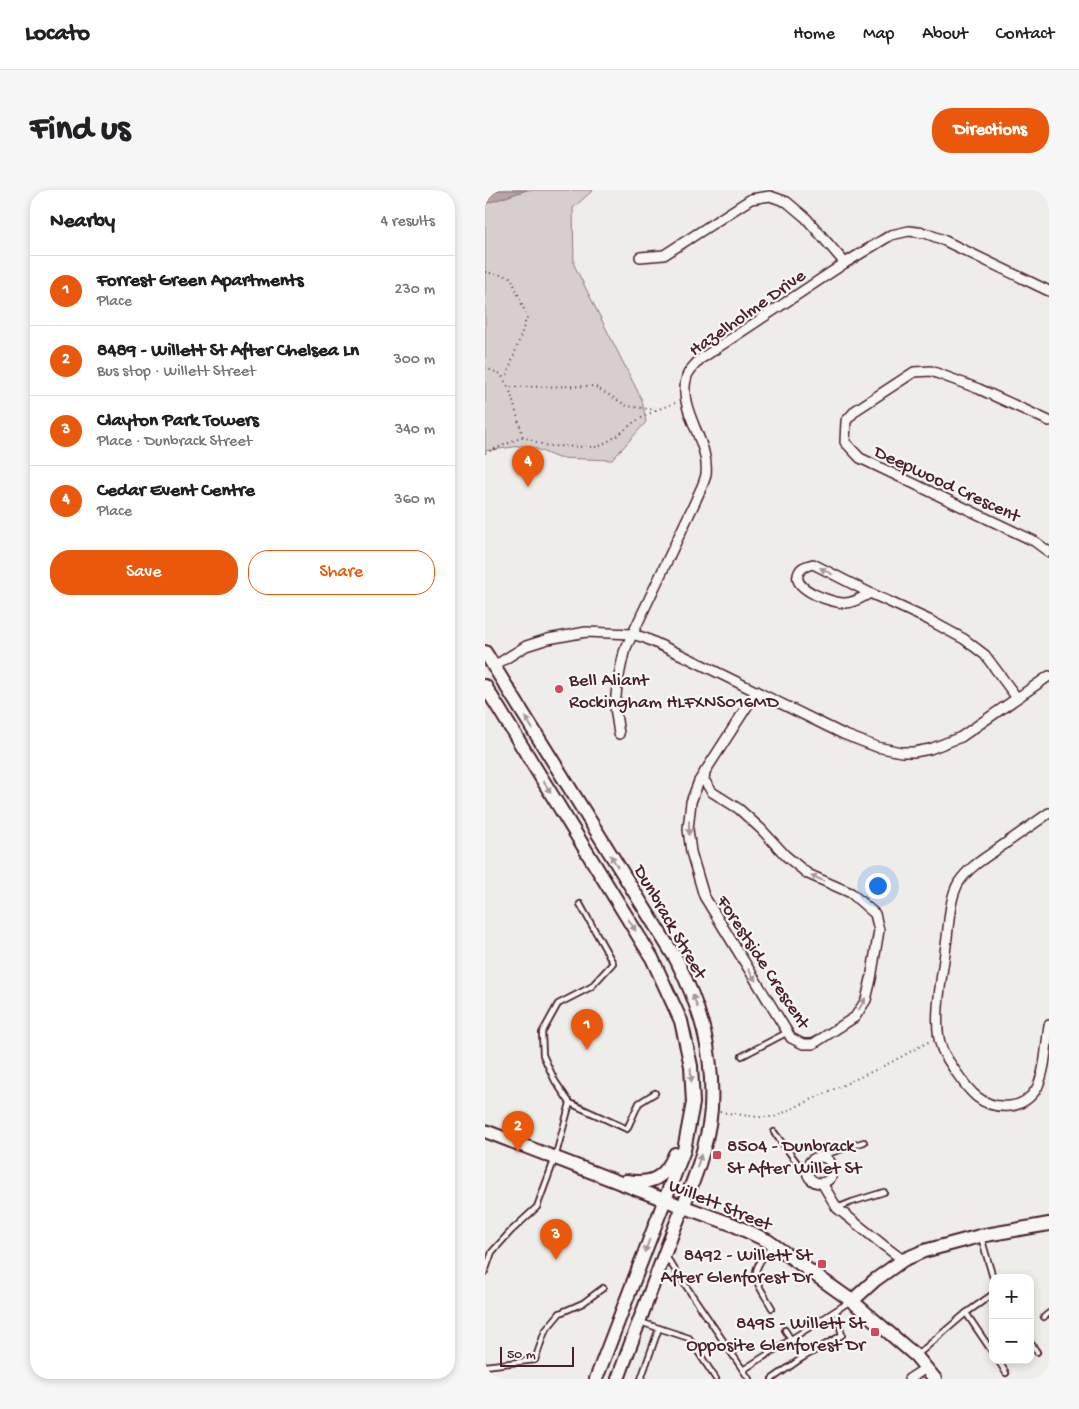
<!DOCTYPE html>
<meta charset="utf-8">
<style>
:root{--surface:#fff;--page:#f6f6f6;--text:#202124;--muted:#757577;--line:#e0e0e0;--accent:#ea580c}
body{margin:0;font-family:"Gochi Hand",sans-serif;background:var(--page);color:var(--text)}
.controls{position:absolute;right:15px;bottom:15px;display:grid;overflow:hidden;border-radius:10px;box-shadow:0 2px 8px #0003}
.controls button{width:45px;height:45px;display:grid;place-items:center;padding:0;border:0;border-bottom:1px solid var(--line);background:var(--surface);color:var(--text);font:25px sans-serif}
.scale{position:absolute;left:15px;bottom:12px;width:74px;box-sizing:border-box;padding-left:5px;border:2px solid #4a1f2b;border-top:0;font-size:14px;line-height:18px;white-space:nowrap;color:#4a1f2b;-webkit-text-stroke:4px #f6f6f2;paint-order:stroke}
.you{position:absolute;left:392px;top:695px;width:18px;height:18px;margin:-12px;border:4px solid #fff;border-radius:50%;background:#1a73e8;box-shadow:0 0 0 8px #1a73e833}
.badge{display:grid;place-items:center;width:32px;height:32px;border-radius:50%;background:var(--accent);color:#fff;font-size:16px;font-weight:700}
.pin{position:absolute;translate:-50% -41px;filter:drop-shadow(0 1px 2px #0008)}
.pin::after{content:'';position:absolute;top:26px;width:18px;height:15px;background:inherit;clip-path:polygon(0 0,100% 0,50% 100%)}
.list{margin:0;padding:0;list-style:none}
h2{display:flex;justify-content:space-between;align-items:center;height:65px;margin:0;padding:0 20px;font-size:21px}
h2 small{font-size:16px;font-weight:400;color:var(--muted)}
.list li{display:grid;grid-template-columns:32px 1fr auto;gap:15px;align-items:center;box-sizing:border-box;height:70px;padding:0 20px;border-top:1px solid var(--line)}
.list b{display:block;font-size:19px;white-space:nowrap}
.list p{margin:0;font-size:16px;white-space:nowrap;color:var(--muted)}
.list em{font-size:16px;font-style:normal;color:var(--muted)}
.actions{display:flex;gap:10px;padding:15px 20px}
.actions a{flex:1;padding:11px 0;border:1px solid var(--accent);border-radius:20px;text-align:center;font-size:18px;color:var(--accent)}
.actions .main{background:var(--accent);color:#fff}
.map{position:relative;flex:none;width:564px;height:1189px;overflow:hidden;border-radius:20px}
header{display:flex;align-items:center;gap:30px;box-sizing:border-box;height:70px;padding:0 25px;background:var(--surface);border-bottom:1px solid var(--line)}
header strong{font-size:24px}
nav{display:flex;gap:28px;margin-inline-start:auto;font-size:18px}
.intro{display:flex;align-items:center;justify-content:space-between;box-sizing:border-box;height:120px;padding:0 30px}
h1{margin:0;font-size:35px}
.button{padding:12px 22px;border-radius:20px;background:var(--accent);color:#fff;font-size:18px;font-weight:700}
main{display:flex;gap:30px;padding:0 30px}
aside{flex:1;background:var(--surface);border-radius:20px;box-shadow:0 2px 8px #0003}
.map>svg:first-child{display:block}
.green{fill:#d7cfce;stroke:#90777c}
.water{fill:#b4a4a5;stroke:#8a6f74}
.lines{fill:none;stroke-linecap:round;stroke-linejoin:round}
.lane-casing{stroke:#4a1f2b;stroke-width:8}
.street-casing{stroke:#4a1f2b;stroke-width:12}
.secondary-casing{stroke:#4a1f2b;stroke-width:16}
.path{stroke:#4a1f2b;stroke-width:2;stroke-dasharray:1 4;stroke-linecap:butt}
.lane{stroke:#f6f6f2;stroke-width:4.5}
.street{stroke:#f6f6f2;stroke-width:9}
.secondary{stroke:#f6f6f2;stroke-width:12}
.oneway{fill:#a99598}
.poi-dot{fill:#d1495b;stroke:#f6f6f2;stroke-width:2}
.labels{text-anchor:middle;stroke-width:4.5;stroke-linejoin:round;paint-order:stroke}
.street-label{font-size:19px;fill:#4a1f2b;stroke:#f6f6f2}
.poi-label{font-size:19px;fill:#4a1f2b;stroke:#f6f6f2;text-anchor:start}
</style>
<header>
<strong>Locato</strong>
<nav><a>Home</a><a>Map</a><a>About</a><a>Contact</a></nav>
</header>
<div class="intro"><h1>Find us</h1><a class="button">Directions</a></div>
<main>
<aside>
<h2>Nearby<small>4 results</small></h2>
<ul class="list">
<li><span class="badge">1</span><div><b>Forrest Green Apartments</b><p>Place</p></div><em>230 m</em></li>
<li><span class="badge">2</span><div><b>8489 - Willett St After Chelsea Ln</b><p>Bus stop · Willett Street</p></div><em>300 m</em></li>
<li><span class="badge">3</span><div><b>Clayton Park Towers</b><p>Place · Dunbrack Street</p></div><em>340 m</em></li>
<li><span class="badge">4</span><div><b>Cedar Event Centre</b><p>Place</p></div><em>360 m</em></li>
</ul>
<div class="actions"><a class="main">Save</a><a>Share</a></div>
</aside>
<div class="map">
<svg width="564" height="1189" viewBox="0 0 564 1189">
<rect width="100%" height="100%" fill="#efedea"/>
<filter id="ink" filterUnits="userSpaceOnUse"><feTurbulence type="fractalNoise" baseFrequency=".02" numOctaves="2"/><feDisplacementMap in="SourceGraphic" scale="10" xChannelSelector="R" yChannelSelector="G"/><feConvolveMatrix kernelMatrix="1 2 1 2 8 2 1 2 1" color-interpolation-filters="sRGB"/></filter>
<g filter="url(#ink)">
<polygon class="green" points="0,0 108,0 88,18 89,75 157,210 161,232 127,270 73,268 42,255 0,261"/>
<polygon class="water" points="0,0 42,0 0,14"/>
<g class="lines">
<defs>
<g id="lane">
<polyline points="95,714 128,773 106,797 73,814 57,843 58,865 70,891 85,913 142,939 154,913 170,903"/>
<polyline points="257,866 303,842"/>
<polyline points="289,942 313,974 322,980"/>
<polyline points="336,966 379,952"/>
<polyline points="352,1018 367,1012 399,1002"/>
<polyline points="496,1047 508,1088"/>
<polyline points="180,1065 258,1180 364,1112"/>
<polyline points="0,1082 7,1062 26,1041 52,1017 70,968 85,913"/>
<polyline points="508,1104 481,1123 508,1163"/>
<path d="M 287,1118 C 269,1087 262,1085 287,1056"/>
<polyline points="559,1127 564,1123"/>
<polyline points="155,1132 204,1148 231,1189"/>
<polyline points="300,1140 317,1168"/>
<polyline points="545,1152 552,1162"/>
<polyline points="432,1165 481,1123"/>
<polyline points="513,1170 521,1183"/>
<polyline points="0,1176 50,1170 60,1141 75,1123 98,1113 118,1098"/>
<polyline points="258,1180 264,1189"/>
<polyline points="156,1189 174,1138"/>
<polyline points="287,1189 317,1168 357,1145 351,1121"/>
</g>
<g id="street">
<polyline points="155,67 179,65 266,9 285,6 302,12 321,28 360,73"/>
<polyline points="564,231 494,199 446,181 429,182 371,220 361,231 360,252 375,268 549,351 564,362"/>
<path d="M 385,403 C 378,407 369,413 360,413 C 347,413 309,400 313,385 C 315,377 321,376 328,374 L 385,403 L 444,430 L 479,449 L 500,465 L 532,508"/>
<polyline points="9,476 41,456 63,449 101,442 147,444 160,448 201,467 358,544 392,557 416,562 429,562 445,559 476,547 564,486"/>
<path d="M 134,544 L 130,517 L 132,495 L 139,462 L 211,310 C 214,302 220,292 221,284 C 225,250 191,220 202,186 C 204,180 210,175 214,170 L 360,73 L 406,45 L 424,41 L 440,43 L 456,49 L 564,101"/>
<polyline points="220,581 219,590 227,602 254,619 276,639 301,666 323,684 366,703 390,724 394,740 386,789 381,810 370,827 328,854 318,854 306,848 219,706 206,662 203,639 206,612 214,591 272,501"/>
<path d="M 564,623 C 547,635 531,646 514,658 C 500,668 484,677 474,692 C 464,708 464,736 461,755 C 458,782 447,831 456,856 C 458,864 464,871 469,879 C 483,900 496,919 525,916 C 536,915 546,908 552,898 C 561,879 561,855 564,835"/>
<circle cx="335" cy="980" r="13"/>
<polyline points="337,993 352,1018 398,1055 418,1070"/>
<polyline points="424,1189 441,1178"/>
</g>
<g id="secondary">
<path d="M 0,462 L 191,769 C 216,819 229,862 226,919 C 223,959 204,1002 189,1039 C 170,1089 151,1139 133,1189"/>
<polyline points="0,496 167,768 196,831 206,876 208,913 199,960 111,1189"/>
<polyline points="0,941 180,1010 249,1035 283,1051 367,1111 431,1166 450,1189"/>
<path d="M 141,991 C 167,995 180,988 190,964"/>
<polyline points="367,1111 390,1090 418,1070 439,1061 495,1046 564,1034"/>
</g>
</defs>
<use href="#lane" class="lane-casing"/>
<use href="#street" class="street-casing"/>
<use href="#secondary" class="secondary-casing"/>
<g class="path">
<polyline points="0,82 26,87 42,127 21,189"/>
<polyline points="0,178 16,184 23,197 109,196 142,216 171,220 193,212"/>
<polyline points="24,197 38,247"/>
<polyline points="0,263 38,247 62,256 113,257 132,246 149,232 171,220"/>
<polyline points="235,922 273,927 289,927 401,875 445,851"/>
</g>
<use href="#lane" class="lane"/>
<use href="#street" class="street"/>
<use href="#secondary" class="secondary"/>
</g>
<defs><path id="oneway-solid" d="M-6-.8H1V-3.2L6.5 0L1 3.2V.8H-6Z" transform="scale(1.25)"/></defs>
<g class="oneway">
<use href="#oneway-solid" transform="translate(341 381) rotate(-152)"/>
<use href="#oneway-solid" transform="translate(44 533) rotate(-122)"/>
<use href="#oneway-solid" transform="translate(62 597) rotate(58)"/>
<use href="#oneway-solid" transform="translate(204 638) rotate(90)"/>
<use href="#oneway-solid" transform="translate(129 671) rotate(-122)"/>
<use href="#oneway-solid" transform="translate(332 688) rotate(-156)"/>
<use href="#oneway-solid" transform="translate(147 735) rotate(58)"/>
<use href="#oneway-solid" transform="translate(267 785) rotate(58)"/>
<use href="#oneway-solid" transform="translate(210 811) rotate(-111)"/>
<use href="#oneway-solid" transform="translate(377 814) rotate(-61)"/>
<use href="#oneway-solid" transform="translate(206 885) rotate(87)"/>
<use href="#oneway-solid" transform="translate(214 971) rotate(-72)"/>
<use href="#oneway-solid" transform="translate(162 1056) rotate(111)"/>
</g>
</g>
<g class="poi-dot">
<circle cx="74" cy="499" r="5"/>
<rect x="227" y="960" width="10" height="10" rx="2.5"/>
<rect x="332" y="1069" width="10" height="10" rx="2.5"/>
<rect x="385" y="1137" width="10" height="10" rx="2.5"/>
</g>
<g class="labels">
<g class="street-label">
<text transform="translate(261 121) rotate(-35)" y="7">Hazelholme Drive</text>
<text transform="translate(463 292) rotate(25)" y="7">Deepwood Crescent</text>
<text transform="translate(187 731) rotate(60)" y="7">Dunbrack Street</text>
<text transform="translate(280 771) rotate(57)" y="7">Forestside Crescent</text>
<text transform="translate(236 1013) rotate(22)" y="7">Willett Street</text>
</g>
<g class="poi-label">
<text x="84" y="495">Bell Aliant<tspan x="84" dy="22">Rockingham HLFXNS016MD</tspan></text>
<text x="242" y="961">8504 - Dunbrack<tspan x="242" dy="22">St After Willet St</tspan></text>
<text x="327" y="1070" text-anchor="end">8492 - Willett St<tspan x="327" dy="22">After Glenforest Dr</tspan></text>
<text x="380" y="1138" text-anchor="end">8495 - Willett St<tspan x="380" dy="22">Opposite Glenforest Dr</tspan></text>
</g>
</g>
</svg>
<div class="controls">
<button>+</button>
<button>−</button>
</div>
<div class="scale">50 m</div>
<div class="you"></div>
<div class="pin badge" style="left:102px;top:860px">1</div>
<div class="pin badge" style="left:33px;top:962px">2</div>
<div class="pin badge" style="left:71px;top:1070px">3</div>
<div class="pin badge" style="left:43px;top:297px">4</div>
</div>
</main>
